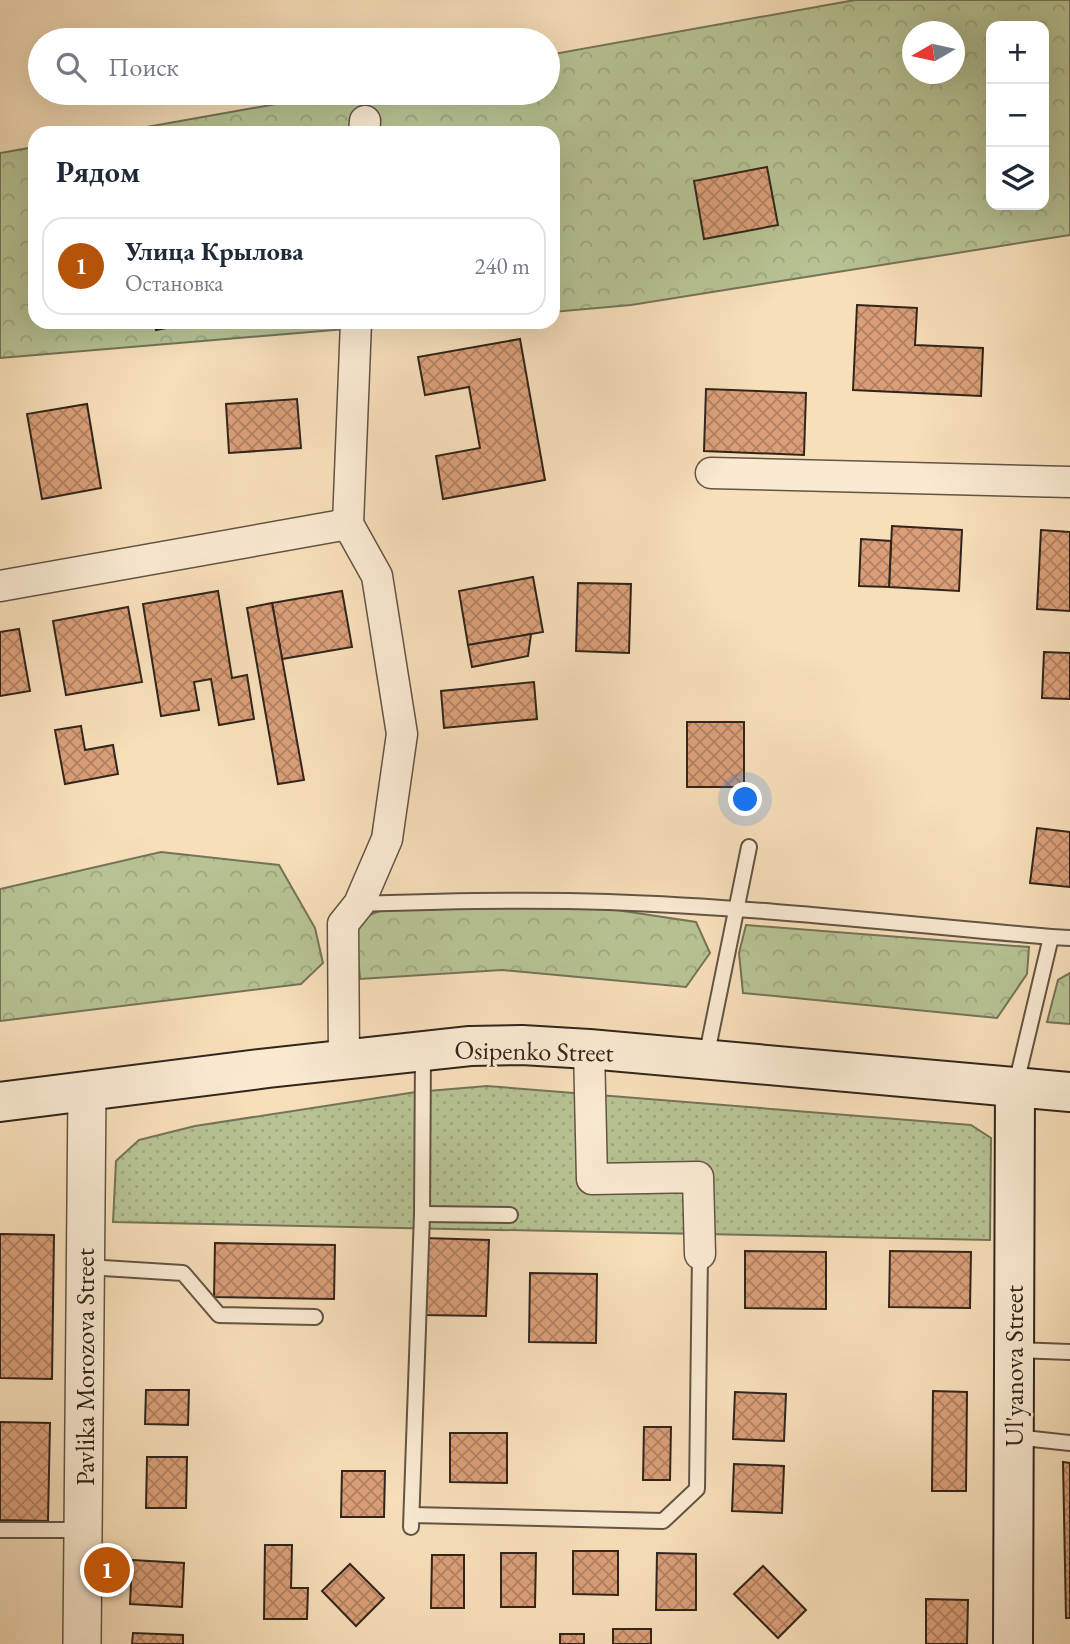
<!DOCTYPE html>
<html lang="ru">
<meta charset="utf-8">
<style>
:root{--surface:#fff;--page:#f6f6f7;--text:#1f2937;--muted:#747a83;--line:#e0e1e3;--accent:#b45309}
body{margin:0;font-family:"EB Garamond",serif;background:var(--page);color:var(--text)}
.controls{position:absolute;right:21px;top:21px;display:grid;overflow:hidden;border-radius:14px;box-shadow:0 7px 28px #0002}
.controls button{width:63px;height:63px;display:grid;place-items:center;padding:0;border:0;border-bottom:2px solid var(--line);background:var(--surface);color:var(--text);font:35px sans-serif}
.compass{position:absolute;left:902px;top:21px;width:63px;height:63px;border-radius:50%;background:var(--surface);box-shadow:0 7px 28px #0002;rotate:261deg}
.you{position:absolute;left:746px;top:800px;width:24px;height:24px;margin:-18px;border:5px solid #fff;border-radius:50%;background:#1a73e8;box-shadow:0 0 0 10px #1a73e833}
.badge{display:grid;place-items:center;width:46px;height:46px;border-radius:50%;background:var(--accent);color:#fff;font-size:23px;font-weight:700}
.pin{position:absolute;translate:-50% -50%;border:4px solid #fff;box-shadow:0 2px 7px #0006}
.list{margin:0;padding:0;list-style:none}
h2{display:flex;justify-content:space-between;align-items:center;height:91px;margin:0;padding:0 28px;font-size:30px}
h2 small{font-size:23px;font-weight:400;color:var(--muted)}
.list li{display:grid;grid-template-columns:46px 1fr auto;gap:21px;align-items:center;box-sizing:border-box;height:98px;margin:0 14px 14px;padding:0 14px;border:2px solid var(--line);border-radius:21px}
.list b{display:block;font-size:26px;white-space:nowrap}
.list p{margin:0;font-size:23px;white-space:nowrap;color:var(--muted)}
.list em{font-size:23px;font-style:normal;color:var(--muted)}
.icon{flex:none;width:38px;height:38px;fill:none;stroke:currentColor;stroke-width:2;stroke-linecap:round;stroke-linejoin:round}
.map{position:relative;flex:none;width:1070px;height:1644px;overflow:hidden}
.search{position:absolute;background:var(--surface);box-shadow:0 7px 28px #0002;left:28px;top:28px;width:532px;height:77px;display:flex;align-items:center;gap:18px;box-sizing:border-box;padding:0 24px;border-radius:38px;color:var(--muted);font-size:26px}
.panel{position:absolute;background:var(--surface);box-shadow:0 7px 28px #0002;left:28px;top:126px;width:532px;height:203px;border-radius:21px}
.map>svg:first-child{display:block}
.grass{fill:url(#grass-dots);stroke:#747458;stroke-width:2}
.forest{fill:url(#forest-crowns);stroke:#747458;stroke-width:2;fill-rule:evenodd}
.building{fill:url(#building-cross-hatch);stroke:#32251c;stroke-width:2}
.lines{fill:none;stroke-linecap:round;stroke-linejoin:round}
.service-casing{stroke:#635444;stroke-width:18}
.minor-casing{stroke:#635444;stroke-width:33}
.tertiary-casing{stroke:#635444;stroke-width:40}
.secondary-casing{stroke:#32251c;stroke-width:42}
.service{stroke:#faead2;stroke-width:14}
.minor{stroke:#faead2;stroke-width:30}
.tertiary{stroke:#faead2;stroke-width:37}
.secondary{stroke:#faead2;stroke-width:38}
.labels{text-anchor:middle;stroke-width:5;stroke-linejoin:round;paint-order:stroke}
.street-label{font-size:26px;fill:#32251c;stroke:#faead2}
</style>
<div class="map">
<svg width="1070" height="1644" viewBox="0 0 1070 1644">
<defs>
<pattern id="grass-dots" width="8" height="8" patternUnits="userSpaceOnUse" patternTransform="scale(1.75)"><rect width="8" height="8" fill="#b7c394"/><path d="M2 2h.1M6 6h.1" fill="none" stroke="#9ea77f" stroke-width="1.8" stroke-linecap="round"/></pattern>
<pattern id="forest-crowns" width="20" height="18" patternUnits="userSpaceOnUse" patternTransform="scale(1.75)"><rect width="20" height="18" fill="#b7c394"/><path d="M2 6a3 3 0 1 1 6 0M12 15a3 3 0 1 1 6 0" fill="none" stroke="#9ea77f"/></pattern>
<pattern id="building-cross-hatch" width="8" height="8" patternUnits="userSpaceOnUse" patternTransform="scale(1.75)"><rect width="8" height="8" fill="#da9f78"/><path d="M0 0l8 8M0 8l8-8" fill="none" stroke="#b18162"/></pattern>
</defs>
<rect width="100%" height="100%" fill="#f7dfba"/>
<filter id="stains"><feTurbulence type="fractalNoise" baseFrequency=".00286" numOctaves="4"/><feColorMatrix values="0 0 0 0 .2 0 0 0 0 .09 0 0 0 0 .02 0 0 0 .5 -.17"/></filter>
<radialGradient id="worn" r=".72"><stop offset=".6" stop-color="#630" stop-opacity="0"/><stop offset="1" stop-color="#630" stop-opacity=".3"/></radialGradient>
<polygon class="grass" points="487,1086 971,1125 991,1138 990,1240 113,1222 116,1161 139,1140 195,1126 416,1092"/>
<g class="forest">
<path d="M 855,0 L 1070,0 L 1070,235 L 631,305 L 553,312 L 553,133 L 113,133 L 338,93 L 548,93 L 548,55 ZM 991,26 L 1044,26 L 1044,205 L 991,205 ZM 912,32 L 954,32 L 954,74 L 912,74 Z"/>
<polygon points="35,147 35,322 429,322 0,358 0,153"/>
<polygon points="161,852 279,865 315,928 323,963 301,984 0,1021 0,889"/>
<polygon points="425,895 543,899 696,922 710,953 686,987 502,970 360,979 355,920"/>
<polygon points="746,925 1029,947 1027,974 997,1018 743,993 739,953"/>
<polygon points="1070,973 1070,1024 1047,1022 1058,980"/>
</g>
<g class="building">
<polygon points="767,167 778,225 704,239 694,181"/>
<polygon points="857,305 917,308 915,345 983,348 981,396 853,390"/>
<polygon points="154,322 191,322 192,323 156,330"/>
<polygon points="520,339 545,480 443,499 436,456 480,448 469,387 425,395 418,357"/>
<polygon points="706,389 806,393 804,455 704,451"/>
<polygon points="297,399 301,448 229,453 226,404"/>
<polygon points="87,404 101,488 42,499 27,414"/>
<polygon points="892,526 962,530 959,591 889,587"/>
<polygon points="1041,530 1070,532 1070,611 1037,609"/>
<polygon points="861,539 891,541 889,587 859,586"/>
<polygon points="533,577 543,632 468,645 459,591"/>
<polygon points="578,583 631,584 629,653 576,651"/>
<polygon points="218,591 232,678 247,675 254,719 219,725 211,679 194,682 199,710 161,716 143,604"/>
<polygon points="342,591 352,647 282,659 272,603"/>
<polygon points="272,603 304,780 278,784 247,608"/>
<polygon points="128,607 142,682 66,695 53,621"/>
<polygon points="19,629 30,691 0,696 0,632"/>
<polygon points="531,634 528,656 472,667 468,645"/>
<polygon points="1044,652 1070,653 1070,699 1042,698"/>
<polygon points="534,682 537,719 444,728 441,691"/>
<rect x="687" y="722" width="57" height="65"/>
<polygon points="81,726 85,750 113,745 118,774 65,784 55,730"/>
<polygon points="1037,828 1070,832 1070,887 1030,883"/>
<polygon points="0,1234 54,1235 52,1379 0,1378"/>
<polygon points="424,1238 489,1240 486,1316 422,1315"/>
<polygon points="215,1243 335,1245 334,1299 214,1297"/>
<polygon points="745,1251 826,1252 826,1309 745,1308"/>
<polygon points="890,1251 971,1252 970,1308 889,1307"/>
<polygon points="530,1273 597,1274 596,1343 529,1342"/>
<polygon points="146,1390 189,1390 188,1425 145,1424"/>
<polygon points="933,1391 967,1392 966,1491 932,1491"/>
<polygon points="735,1392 786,1394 784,1441 733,1439"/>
<polygon points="0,1422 50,1423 48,1521 0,1520"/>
<polygon points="644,1427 671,1427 670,1480 643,1480"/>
<polygon points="450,1433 507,1433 507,1483 450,1482"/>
<polygon points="147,1457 187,1457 186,1508 146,1508"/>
<polygon points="1063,1462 1070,1463 1070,1618 1066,1618"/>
<polygon points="734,1464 784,1466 782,1513 732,1511"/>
<polygon points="342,1471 385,1471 384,1517 341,1517"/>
<polygon points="265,1545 292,1545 291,1588 308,1588 307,1619 264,1619"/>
<polygon points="573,1551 618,1551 618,1595 573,1594"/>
<polygon points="501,1553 536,1553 535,1607 501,1607"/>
<polygon points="657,1553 696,1554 696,1610 656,1610"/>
<polygon points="432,1555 464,1555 464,1608 431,1608"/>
<polygon points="132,1560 184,1563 182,1607 130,1604"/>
<polygon points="350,1564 384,1598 356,1626 322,1591"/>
<polygon points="763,1566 806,1610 778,1638 734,1594"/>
<polygon points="926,1599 968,1600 967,1644 926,1644"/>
<rect x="613" y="1629" width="38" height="15"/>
<polygon points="133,1633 183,1635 183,1644 132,1644"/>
<rect x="560" y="1634" width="24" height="10"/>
</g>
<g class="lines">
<defs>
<g id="service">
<path d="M 359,904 C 442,901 525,899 608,902 C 756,907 904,924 1051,937"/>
<polyline points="706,1058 749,847"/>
<polyline points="1016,1084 1051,937 1070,938"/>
<polyline points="422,1214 510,1215"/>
<polyline points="87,1267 183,1273 219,1315 315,1317"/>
<polyline points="1015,1350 1070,1352"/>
<polyline points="1015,1437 1070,1443"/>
<polyline points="412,1515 663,1521 697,1489 700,1254"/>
<polyline points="411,1527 422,1214 423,1052"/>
<polyline points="0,1530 83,1530"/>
</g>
<g id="minor">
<polyline points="364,133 365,121"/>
<polyline points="711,473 1070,482"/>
<polyline points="348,524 356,322"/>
<polyline points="0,586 348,524 377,576 402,734 387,839 359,904 343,924 344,1059"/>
<polyline points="589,1049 592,1179 698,1177 700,1254"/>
</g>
<polyline id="tertiary" points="82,1644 87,1091"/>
<g id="secondary">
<polyline points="0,1102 268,1068 470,1046 522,1045 589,1049 1070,1092"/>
<polyline points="1013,1644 1015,1087"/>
</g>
</defs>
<use href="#service" class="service-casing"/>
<use href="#minor" class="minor-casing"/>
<use href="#tertiary" class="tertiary-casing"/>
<use href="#secondary" class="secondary-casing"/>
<use href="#service" class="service"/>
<use href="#minor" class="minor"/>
<use href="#tertiary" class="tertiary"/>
<use href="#secondary" class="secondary"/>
</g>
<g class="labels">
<g class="street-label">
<text transform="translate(534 1051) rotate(1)" y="9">Osipenko Street</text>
<text transform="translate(1014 1366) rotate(-90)" y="9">Ul'yanova Street</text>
<text transform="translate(85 1367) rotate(-90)" y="9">Pavlika Morozova Street</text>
</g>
</g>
<rect width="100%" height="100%" filter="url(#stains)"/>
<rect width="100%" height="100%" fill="url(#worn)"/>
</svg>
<div class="controls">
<button>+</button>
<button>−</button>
<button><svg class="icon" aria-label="layers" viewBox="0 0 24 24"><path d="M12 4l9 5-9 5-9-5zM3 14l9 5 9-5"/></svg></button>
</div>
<svg class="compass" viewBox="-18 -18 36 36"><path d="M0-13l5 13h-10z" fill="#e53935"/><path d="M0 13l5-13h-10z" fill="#747a83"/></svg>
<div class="you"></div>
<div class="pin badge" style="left:107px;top:1570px">1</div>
<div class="search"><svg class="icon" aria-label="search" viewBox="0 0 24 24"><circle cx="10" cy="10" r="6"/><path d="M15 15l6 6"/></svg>Поиск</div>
<section class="panel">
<h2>Рядом<small></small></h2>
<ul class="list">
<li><span class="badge">1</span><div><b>Улица Крылова</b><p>Остановка</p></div><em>240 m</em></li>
</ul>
</section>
</div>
